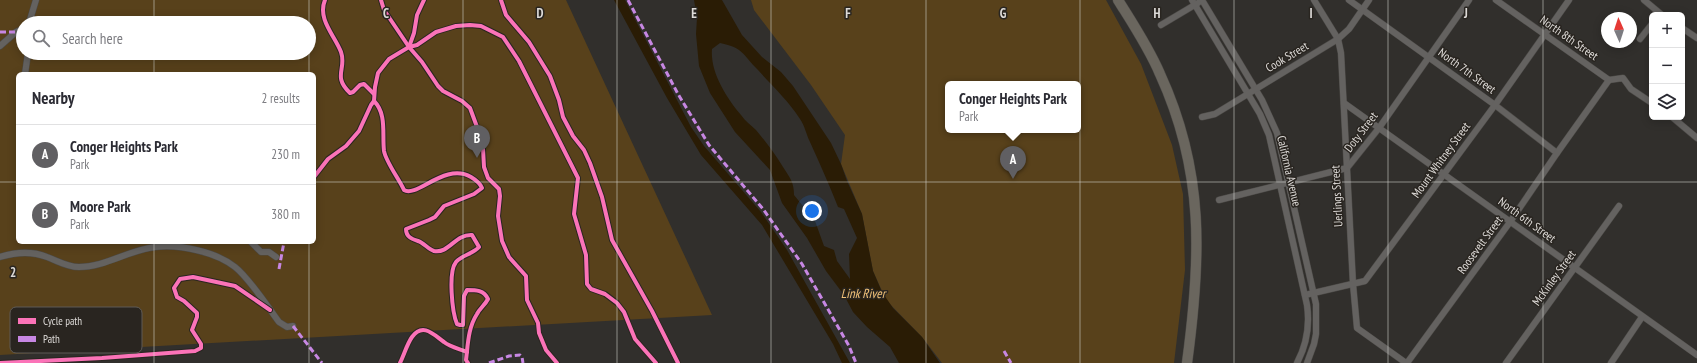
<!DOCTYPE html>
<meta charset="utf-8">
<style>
:root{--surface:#fff;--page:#f7f7f7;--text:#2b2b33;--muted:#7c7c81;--line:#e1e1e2;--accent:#605f62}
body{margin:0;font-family:"PT Sans Narrow",sans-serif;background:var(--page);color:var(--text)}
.controls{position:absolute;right:12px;top:12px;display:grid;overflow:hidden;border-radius:6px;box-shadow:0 2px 10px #0003}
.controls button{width:36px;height:36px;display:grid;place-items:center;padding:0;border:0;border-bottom:1px solid var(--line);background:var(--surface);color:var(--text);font:20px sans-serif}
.compass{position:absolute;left:1601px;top:12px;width:36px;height:36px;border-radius:50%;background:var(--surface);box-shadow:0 2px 10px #0003;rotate:357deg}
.you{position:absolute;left:812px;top:211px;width:14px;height:14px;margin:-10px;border:3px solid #fff;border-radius:50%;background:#1a73e8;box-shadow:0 0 0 6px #1a73e833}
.badge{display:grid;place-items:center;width:26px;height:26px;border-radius:50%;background:var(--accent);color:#fff;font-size:13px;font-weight:700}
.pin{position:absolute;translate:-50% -33px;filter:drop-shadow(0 1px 2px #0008)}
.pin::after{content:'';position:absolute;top:21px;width:14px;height:12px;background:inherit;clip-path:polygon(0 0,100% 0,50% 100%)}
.popup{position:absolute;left:945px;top:81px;width:136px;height:52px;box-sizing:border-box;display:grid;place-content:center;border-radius:6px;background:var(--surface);filter:drop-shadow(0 1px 3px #0005);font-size:13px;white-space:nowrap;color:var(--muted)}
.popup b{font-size:15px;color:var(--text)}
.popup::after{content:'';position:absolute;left:50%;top:100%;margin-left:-8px;border:8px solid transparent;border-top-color:var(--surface)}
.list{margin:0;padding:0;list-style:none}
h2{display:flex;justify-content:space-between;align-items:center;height:52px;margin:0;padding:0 16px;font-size:17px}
h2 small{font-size:13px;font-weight:400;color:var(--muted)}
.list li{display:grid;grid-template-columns:26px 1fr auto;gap:12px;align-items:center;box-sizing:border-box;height:60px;padding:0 16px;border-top:1px solid var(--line)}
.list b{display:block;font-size:15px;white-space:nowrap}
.list p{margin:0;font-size:13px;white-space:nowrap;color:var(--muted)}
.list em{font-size:13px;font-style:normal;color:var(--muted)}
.icon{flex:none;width:22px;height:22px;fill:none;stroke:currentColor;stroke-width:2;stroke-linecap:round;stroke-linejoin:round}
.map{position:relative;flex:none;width:1697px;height:363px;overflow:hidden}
.search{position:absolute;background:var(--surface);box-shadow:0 2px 10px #0003;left:16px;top:16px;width:300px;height:44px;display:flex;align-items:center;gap:10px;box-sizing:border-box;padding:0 14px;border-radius:22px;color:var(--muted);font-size:15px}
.panel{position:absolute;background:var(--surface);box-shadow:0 2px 10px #0003;left:16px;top:72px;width:300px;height:172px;border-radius:6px}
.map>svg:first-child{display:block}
.green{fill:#58411b;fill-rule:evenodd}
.water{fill:#2a1c05;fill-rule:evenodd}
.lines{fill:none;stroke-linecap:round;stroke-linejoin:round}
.minor-casing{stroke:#4c4a47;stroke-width:7}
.trunk-casing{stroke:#4c4a47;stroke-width:11}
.minor{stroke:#646260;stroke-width:6}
.trunk{stroke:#6a665e;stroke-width:10}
.quiet{stroke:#c787e3;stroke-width:3;stroke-dasharray:6 3;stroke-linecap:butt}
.cycleway-casing{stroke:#292520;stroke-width:6}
.cycleway{stroke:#fb73b8;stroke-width:4}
.grid{fill:none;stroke:#dddad7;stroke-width:1;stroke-opacity:0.55}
.labels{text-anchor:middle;stroke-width:3;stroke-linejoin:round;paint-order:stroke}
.street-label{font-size:12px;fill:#dddad7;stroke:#292520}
.water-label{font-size:13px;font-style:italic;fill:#f0c178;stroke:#292520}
.key{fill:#292520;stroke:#5f5b57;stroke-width:1}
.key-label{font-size:11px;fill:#dddad7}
.grid-label{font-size:13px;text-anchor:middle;font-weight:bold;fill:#dddad7;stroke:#292520;stroke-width:3;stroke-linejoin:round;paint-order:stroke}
</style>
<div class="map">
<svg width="1697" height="363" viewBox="0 0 1697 363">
<rect width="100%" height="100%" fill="#312f2c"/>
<g class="green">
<path d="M 0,0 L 566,0 L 712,315 L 0,355 ZM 23,23 L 309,23 L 309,53 L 23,53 ZM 18,74 L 314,74 L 314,242 L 18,242 Z"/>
<path d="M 751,0 L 1106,0 L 1141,64 L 1172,145 L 1183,194 L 1185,270 L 1174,363 L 942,363 L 922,337 L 886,300 L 873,271 L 862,214 L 841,164 L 845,135 L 811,85 L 754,10 ZM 948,84 L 1078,84 L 1078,130 L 948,130 Z"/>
</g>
<g class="water">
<polygon points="614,0 625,0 691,127 704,146 761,212 787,250 850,363 842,363 833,344 762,225 701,155 667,98"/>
<path d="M 694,0 L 722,0 L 742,35 L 762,57 L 781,72 L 793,86 L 831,143 L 841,164 L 847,181 L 862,214 L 873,271 L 882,292 L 893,308 L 922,337 L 940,363 L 899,363 L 890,347 L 867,327 L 853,312 L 844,295 L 826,271 L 807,238 L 782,203 L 770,170 L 735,132 L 710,93 L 699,66 L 696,34 L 697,18 ZM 720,43 C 744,48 742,54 758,70 C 773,87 788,100 800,119 C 805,126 806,134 810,142 C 820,164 829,184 838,207 L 844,209 L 857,238 L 849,254 L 850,279 L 837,261 L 834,250 L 824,246 L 815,221 L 794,195 C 794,182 790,178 783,167 C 775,154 766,142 756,130 C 751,125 745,121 741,115 C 726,97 710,72 712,49 Z"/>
</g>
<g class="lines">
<defs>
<g id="minor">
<path d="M 1192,0 L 1260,114 L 1269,135 L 1307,305 C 1310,326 1307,344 1297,363"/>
<polyline points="1202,0 1262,100 1277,133 1316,304 1316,334 1314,344 1307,363"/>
<polyline points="1314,0 1338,39 1341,53 1353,284 1357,328 1406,363"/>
<polyline points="1349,0 1495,105 1557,153"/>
<polyline points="1496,0 1609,80"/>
<polyline points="1644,0 1662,15"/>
<polyline points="29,23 36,0"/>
<polyline points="1161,25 1198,3"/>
<polyline points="1682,28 1697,38"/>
<polyline points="1640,39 1652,24"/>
<polyline points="0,46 16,32 23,29"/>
<polyline points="25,74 28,53"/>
<polyline points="1609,80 1623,78 1631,89 1652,103"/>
<polyline points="1344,103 1697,355"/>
<polyline points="1202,117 1215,114 1338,39 1349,29 1369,0"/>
<polyline points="1672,117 1697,138"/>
<polyline points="1219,200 1347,168 1379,128 1469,0"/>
<polyline points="251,242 261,252 269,252 276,257"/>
<path d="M 0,257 C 16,252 32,251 47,257 C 58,261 67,267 79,267 C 105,267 129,250 155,247 C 180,244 216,252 235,267 C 249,278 268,307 279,322 L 287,327 L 293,326"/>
<polyline points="1305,295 1365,281 1495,105 1569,0"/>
<polyline points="1407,363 1510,222 1557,153 1609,80"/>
<polyline points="1506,363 1619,206"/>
<polyline points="1611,363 1642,317"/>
</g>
<path id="trunk" d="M 1118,0 C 1133,24 1149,48 1160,74 C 1205,172 1201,259 1187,363"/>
</defs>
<use href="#minor" class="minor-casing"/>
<use href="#trunk" class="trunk-casing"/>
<use href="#minor" class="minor"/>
<use href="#trunk" class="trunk"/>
<g class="quiet">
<polyline points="628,0 678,94 709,145 763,209 802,264 849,346 856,363"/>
<polyline points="0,32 16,32"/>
<polyline points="279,269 284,242"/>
<polyline points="293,326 322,363"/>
<polyline points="1004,351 1011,363"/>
<polyline points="489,363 509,356 520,355 522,357 523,363"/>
</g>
<defs>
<g id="cycleway">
<path d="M 325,0 C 317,19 335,36 341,52 C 347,69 332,76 350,93 L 353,92 L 360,85 L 364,84 L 374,94"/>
<polyline points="381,0 384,10 409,47 422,62 438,86 443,91 462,101 470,108 480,135 483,149 484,167 488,178 499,189 500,196 498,216 502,241 509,257 526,276 527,300 538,323 539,333 546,350 557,363"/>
<polyline points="501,0 506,15 529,42 550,76 559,100 563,117 573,136 584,150 590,163 602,197 612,240 652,311 678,363"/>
<polyline points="409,47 417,45 436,32 456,26 470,25 481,26 503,37 519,61 578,178 574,214 586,255 587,284 591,289 605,294 617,303 624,312 635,339 656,363"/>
<path d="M 374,101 C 387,114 382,134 384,151 C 386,162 399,179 404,190 C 417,198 445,162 471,177 C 476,180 480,183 482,188 L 474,194 L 444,206 L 435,217 L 429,220 L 406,229 C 406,237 412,239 418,241 C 424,243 428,249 434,251 C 449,254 455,234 472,235 L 479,247 C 473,254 462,255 456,262 C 448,272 452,312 457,324 L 460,325 L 463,325 L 464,296 L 467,290 C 476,290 484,290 488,299 C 485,305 480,308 477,314 C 468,328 468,344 466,360 L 468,363"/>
<polyline points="314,177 328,159 346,146 359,131 371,105 374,101 375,87 378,73 389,59 409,47 414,33 417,15 424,0"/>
<polyline points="0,363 102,358 195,351 201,348 201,344 192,330 197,317 197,313 184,301 177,297 174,288 180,279 193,277 235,286 270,310"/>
<path d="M 400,363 C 404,355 407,344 412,337 C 423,322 434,335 444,342 C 450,347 460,349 467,352"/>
</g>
</defs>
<use href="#cycleway" class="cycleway-casing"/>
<use href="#cycleway" class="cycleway"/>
</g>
<path class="grid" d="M 154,0 L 154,23M 309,0 L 309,23M 463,0 L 463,363M 617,0 L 617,363M 771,0 L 771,363M 926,0 L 926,363M 1080,0 L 1080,363M 1234,0 L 1234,363M 1388,0 L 1388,363M 1543,0 L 1543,363M 154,53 L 154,74M 309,53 L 309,74M 0,182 L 18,182M 314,182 L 1697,182M 154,242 L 154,363M 309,242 L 309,363"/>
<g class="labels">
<g class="street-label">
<text transform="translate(1569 38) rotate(35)" y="4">North 8th Street</text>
<text transform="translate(1287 57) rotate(-31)" y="4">Cook Street</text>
<text transform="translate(1467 71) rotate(36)" y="4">North 7th Street</text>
<text transform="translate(1361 132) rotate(-53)" y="4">Doty Street</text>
<text transform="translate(1441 160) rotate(-54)" y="4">Mount Whitney Street</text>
<text transform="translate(1289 171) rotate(77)" y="4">California Avenue</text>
<text transform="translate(1337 196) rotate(-93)" y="4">Uerlings Street</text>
<text transform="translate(1527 220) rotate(36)" y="4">North 6th Street</text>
<text transform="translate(1480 245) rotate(-54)" y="4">Roosevelt Street</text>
<text transform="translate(1554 278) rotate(-54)" y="4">McKinley Street</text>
</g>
<g class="water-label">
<text x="863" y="298">Link River</text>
</g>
</g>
<rect x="10" y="307" width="132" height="46" rx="6" class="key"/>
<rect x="18" y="318" width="18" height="6" fill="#fb73b8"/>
<rect x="18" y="336" width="18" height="6" fill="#c787e3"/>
<g class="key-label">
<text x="43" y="325">Cycle path</text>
<text x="43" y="343">Path</text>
</g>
<g class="grid-label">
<text x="386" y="18">C</text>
<text x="540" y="18">D</text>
<text x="694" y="18">E</text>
<text x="848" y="18">F</text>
<text x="1003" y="18">G</text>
<text x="1157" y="18">H</text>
<text x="1311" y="18">I</text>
<text x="1466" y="18">J</text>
<text x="13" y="277">2</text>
</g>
</svg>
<div class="controls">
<button>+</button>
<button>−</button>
<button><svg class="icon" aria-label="layers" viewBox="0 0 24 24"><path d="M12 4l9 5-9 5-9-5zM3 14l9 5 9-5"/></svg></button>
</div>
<svg class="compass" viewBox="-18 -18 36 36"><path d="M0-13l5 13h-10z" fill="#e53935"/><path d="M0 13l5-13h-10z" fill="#7c7c81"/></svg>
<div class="you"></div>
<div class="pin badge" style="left:1013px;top:179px">A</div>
<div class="popup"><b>Conger Heights Park</b>Park</div>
<div class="pin badge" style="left:477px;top:158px">B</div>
<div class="search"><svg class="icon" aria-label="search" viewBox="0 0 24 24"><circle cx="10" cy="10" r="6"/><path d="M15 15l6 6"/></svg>Search here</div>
<section class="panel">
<h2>Nearby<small>2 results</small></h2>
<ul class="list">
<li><span class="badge">A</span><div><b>Conger Heights Park</b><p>Park</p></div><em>230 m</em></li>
<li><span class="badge">B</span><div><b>Moore Park</b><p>Park</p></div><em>380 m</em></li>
</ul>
</section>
</div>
